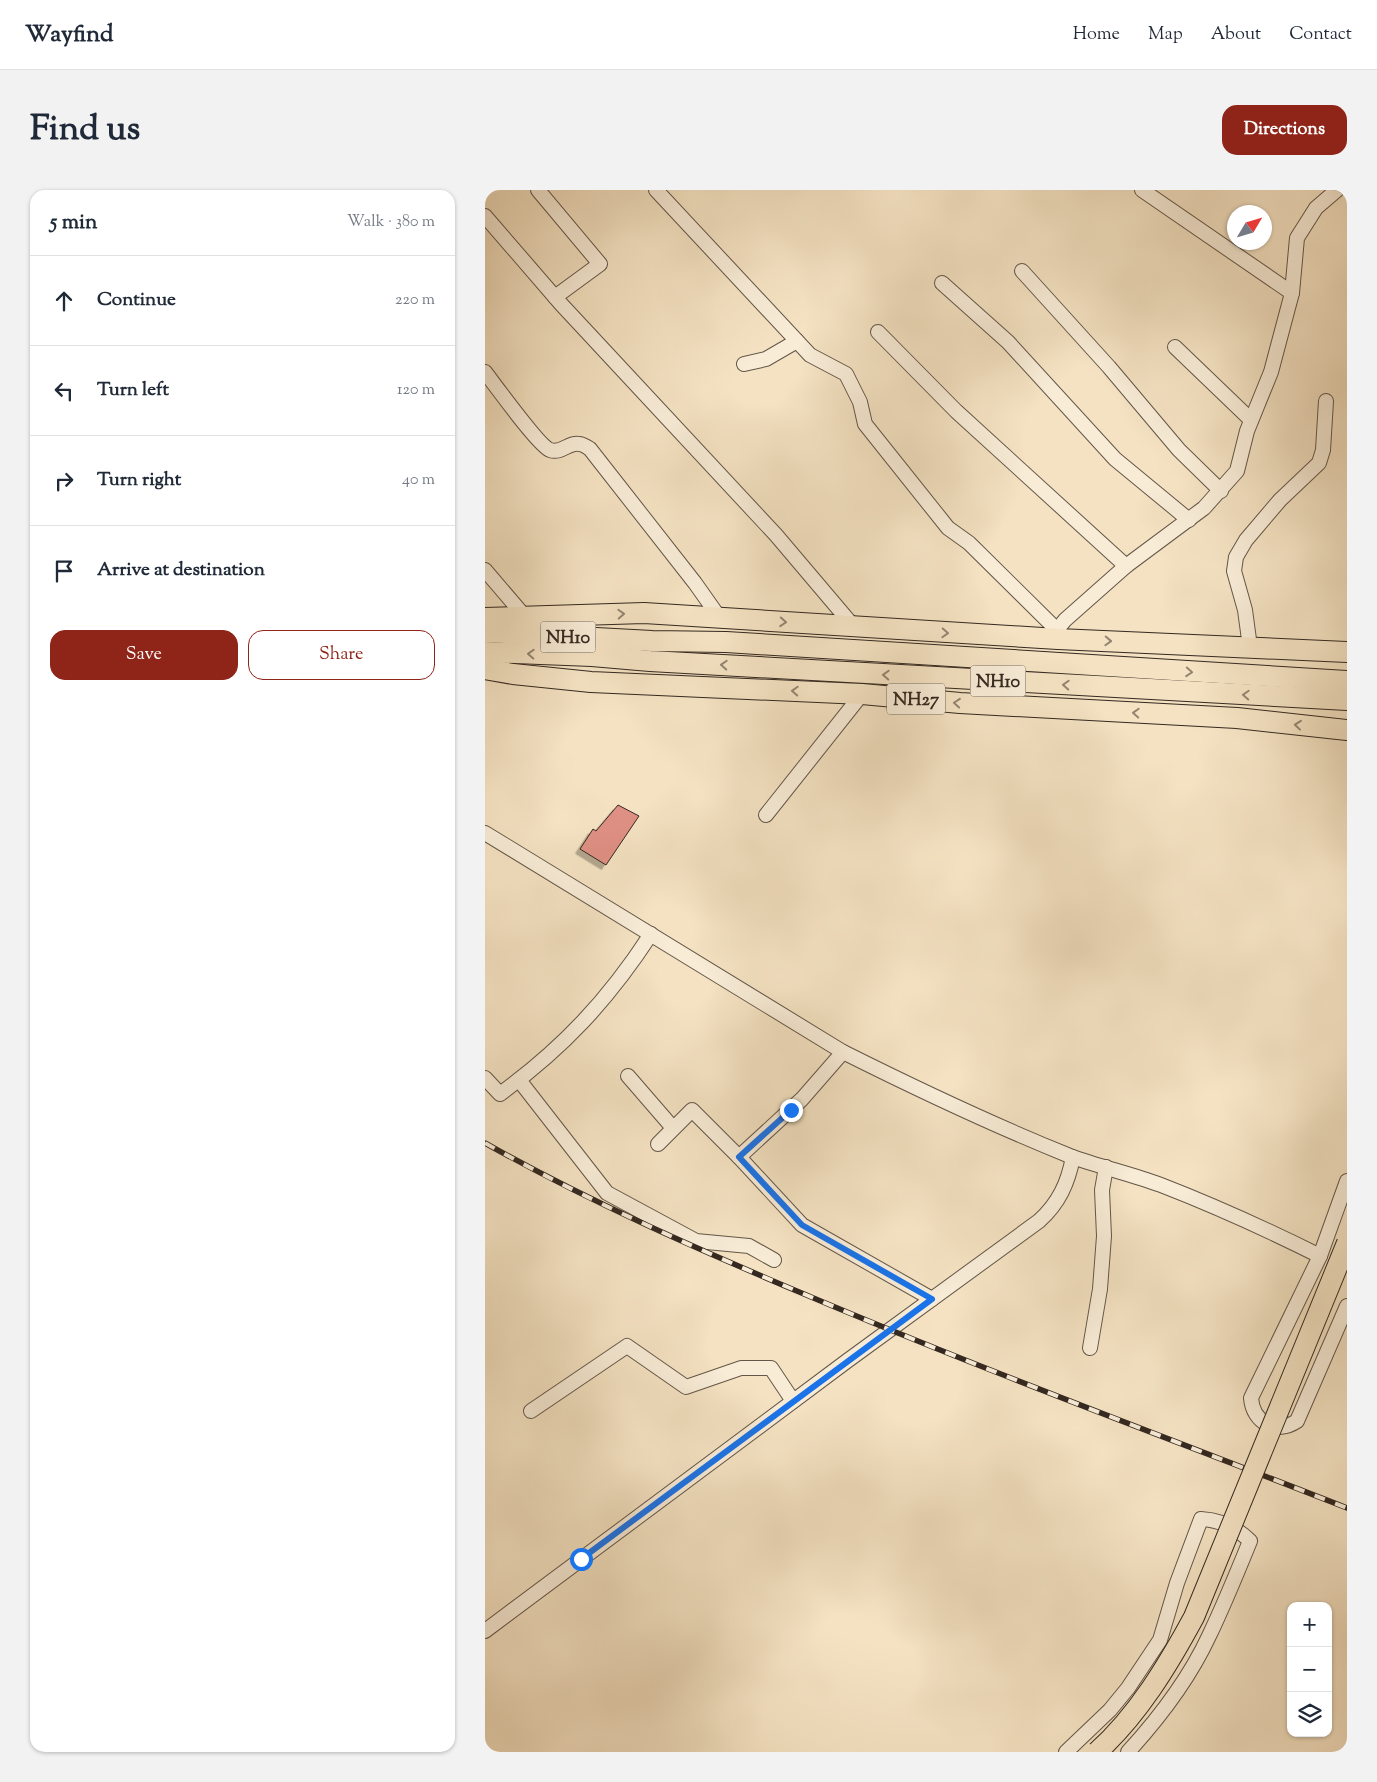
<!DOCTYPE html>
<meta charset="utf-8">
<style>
:root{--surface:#fff;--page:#f2f2f3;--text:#1f2937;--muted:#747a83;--line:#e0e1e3;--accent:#8f2418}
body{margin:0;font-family:"Sorts Mill Goudy",serif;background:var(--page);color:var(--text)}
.controls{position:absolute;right:15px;bottom:15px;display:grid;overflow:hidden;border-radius:10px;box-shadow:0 1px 4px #0004}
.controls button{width:45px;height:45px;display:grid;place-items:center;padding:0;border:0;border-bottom:1px solid var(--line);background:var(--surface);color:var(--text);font:25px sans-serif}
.compass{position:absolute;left:742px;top:15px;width:45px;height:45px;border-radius:50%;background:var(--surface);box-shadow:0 1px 4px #0004;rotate:52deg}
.stop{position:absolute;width:15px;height:15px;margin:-11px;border:4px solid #1a73e8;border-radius:50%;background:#fff}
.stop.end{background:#1a73e8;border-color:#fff;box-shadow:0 1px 5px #0008}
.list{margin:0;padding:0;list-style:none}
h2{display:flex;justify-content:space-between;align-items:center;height:65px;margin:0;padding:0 20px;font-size:21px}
h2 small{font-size:16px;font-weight:400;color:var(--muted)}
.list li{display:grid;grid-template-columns:32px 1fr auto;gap:15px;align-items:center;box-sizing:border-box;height:90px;padding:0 20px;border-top:1px solid var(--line)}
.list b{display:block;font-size:19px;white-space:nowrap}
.list em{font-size:16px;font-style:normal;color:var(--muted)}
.actions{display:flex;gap:10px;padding:15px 20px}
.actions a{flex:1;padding:11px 0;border:1px solid var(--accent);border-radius:15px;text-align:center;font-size:18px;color:var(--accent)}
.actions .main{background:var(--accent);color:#fff}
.icon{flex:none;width:28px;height:28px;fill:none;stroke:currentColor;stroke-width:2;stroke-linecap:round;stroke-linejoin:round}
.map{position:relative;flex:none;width:862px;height:1562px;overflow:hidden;border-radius:15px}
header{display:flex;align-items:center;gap:30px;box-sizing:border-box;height:70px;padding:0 25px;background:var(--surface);border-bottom:1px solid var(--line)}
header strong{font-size:24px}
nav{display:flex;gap:28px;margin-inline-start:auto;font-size:18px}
.intro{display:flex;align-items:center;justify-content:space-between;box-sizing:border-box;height:120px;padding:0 30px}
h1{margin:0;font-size:35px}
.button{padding:12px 22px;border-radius:15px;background:var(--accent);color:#fff;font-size:18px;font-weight:700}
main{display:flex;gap:30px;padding:0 30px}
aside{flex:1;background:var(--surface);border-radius:15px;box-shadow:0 1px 4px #0004}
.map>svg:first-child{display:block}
.building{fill:#df9084;stroke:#342820;filter:url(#shadow)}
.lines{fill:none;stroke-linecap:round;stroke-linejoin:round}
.minor-casing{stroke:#645648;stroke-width:16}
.highway-casing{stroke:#342820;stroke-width:22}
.minor{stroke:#f8ecd7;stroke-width:14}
.highway{stroke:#f4e2c2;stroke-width:20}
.rail-casing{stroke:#342820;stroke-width:5.5}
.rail{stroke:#f8ecd7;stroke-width:4;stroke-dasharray:11;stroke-linecap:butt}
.highway-bridge-casing{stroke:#342820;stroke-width:22;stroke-linecap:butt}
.highway-bridge{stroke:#f4e2c2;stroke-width:20}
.oneway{stroke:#948571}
.route{stroke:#1a73e8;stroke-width:6}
.labels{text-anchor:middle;stroke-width:5;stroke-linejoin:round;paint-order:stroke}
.shield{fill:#f8ecd7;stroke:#6f6357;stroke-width:1}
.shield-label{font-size:18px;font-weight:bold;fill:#342820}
</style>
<header>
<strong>Wayfind</strong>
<nav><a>Home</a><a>Map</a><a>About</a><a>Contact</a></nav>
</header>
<div class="intro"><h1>Find us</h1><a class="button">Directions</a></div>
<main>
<aside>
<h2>5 min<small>Walk · 380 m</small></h2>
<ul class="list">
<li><svg class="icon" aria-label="ahead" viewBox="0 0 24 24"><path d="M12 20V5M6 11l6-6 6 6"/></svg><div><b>Continue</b></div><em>220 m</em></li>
<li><svg class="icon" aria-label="left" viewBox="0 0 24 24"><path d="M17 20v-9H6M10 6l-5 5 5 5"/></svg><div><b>Turn left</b></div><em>120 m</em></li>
<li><svg class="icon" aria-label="right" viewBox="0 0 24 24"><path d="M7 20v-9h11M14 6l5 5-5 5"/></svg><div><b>Turn right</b></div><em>40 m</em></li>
<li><svg class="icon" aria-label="arrive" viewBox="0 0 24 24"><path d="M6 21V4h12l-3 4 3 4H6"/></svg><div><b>Arrive at destination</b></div></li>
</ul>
<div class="actions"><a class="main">Save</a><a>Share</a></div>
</aside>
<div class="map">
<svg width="862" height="1562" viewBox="0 0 862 1562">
<defs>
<filter id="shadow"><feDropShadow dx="-4.5" dy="4.5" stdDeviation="0" flood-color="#0004"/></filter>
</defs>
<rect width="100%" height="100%" fill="#f4e2c2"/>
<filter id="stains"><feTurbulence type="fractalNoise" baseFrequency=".004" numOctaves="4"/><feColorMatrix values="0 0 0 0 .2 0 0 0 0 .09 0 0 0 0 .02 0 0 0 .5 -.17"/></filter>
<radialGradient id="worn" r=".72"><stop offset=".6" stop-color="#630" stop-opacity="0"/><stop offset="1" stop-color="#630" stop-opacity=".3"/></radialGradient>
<polygon class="building" points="133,615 154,626 121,675 95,659 108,639 111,641"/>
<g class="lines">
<defs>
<g id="minor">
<polyline points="53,0 115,74 70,107"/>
<polyline points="171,0 325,165 361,184 375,212 380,234 463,338 484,353 572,440"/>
<polyline points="657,0 807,103"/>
<polyline points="0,26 76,114 291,345 369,437"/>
<polyline points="537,81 624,177 694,260 736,301"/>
<polyline points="457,93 523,152 630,269 704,330"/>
<polyline points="393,142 471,221 641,376"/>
<polyline points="690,157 766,230"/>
<polyline points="259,174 281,169 312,151"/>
<path d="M 0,182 C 10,195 54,256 65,260 C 77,264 83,252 94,254 C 98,254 102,257 105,259 L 210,393 L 234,427"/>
<polyline points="0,380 41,428"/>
<polyline points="573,449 572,440 580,430 641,376 719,318 752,281 762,241 786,182 807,103 812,48 831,18 852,0"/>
<polyline points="765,457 760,420 749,381 751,367 761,350 795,310 834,273 838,260 841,211"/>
<polyline points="281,625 377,504"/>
<path d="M 0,643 L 358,862 C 432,899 508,935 585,966 C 615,977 646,984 676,995 C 730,1016 783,1040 835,1066"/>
<polyline points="143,886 188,938"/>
<path d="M 0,888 L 15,904 C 78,858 123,810 166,744"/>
<polyline points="34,890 122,1003 211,1051 264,1056 289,1070"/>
<polyline points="173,954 207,920 254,967 317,909 358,862"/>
<polyline points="254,967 317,1035 447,1109"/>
<path d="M 862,991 L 835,1066 L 766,1208 C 768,1233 791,1245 812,1231 L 862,1116"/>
<polyline points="605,1158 615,1099 619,1046 617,1000 621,977"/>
<polyline points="46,1221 142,1156 201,1197 256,1178 286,1178 308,1211"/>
<path d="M 0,1441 L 362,1171 L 554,1031 C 574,1013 583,993 588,967"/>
<path d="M 581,1562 L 625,1520 L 643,1498 L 675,1450 L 692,1393 L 716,1329 C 736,1330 751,1337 765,1351 C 752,1383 739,1415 724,1446 C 704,1489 675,1527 643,1562"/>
</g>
<g id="highway">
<polyline points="0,428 159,423 573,449 862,462"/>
<polyline points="0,442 167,451 241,452 862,491"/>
<polyline points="0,462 107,466 165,471 862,510"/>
<polyline points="0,479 28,484 106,492 377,504 475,513 752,528 862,540"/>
</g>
</defs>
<use href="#minor" class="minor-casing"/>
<use href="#highway" class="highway-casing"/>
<use href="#minor" class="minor"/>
<use href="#highway" class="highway"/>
<defs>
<path id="rail" d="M 0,953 C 103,1011 210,1058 319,1104 C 498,1180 681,1247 862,1318"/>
</defs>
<use href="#rail" class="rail-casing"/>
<use href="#rail" class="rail"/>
<defs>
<path id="highway-bridge" d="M 612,1562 C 653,1525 683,1475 709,1427 L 862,1053"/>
</defs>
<use href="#highway-bridge" class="highway-bridge-casing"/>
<use href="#highway-bridge" class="highway-bridge"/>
</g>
<defs><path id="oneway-chevron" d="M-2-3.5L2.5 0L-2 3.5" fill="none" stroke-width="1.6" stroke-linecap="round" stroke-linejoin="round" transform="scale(1.25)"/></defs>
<g class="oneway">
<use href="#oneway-chevron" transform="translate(136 424) rotate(-3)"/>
<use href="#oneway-chevron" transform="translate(298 432) rotate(4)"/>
<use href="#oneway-chevron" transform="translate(460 443) rotate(3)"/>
<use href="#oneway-chevron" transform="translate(623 451) rotate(2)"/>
<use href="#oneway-chevron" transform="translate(46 464) rotate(-177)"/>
<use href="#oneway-chevron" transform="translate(239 475) rotate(-177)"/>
<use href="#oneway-chevron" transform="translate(704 482) rotate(4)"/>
<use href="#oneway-chevron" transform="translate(401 485) rotate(-177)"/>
<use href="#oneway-chevron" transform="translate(581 495) rotate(-177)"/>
<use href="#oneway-chevron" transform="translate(310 501) rotate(-177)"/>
<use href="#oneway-chevron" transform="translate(761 505) rotate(-177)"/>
<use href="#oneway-chevron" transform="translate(472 513) rotate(-175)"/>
<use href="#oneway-chevron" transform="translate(651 523) rotate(-177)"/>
<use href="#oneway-chevron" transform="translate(813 535) rotate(-174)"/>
</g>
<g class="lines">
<polyline class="route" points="96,1369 447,1109 317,1035 254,967 306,920"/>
</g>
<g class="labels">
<g class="shield">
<rect x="55.5" y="431.5" width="55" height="31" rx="4"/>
<rect x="485.5" y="475.5" width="55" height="31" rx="4"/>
<rect x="402" y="493.5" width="58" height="31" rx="4"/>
</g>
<g class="shield-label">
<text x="83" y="453">NH10</text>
<text x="513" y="497">NH10</text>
<text x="431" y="515">NH27</text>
</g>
</g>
<rect width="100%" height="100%" filter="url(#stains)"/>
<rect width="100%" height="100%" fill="url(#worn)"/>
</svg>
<div class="controls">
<button>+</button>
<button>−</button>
<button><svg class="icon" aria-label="layers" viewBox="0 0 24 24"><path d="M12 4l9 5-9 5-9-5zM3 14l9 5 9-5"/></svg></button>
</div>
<svg class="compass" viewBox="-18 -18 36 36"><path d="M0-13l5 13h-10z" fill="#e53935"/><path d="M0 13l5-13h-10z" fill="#747a83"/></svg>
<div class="stop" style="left:96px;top:1369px"></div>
<div class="stop end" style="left:306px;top:920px"></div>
</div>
</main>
